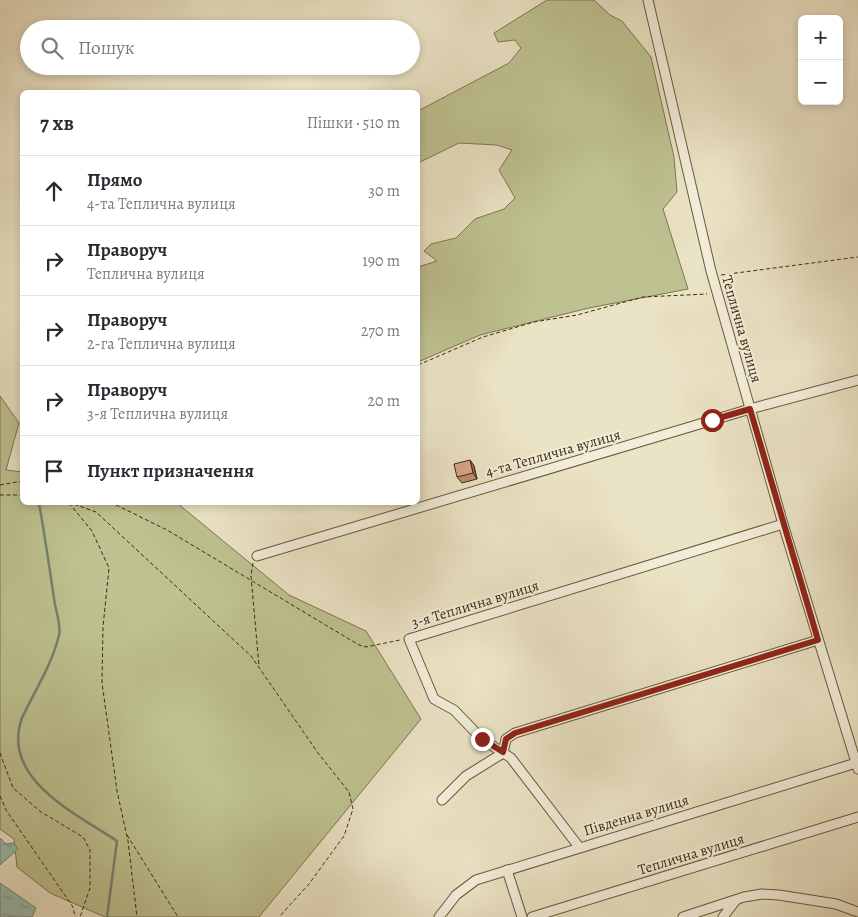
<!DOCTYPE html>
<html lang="uk">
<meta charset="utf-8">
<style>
:root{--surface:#fff;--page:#f2f2f3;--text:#2b2b33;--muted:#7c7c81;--line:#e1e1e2}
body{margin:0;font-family:Alegreya,serif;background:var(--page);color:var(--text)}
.controls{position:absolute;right:15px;top:15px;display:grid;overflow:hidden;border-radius:8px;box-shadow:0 2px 8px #0003}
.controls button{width:45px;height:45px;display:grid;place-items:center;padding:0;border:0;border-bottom:1px solid var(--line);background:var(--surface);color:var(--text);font:25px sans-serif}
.stop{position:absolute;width:15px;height:15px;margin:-11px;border:4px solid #8f2418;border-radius:50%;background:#fff}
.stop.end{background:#8f2418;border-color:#fff;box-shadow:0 1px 5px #0008}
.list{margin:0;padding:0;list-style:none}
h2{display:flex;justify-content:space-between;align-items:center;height:65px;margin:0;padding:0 20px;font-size:21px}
h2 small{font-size:16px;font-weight:400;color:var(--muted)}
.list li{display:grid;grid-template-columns:32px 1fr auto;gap:15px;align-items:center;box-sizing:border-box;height:70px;padding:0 20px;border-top:1px solid var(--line)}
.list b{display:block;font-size:19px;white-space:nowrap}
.list p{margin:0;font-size:16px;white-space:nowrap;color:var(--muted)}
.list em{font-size:16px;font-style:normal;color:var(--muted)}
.icon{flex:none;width:28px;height:28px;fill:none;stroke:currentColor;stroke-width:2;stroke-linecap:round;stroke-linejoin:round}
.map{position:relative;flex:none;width:858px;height:917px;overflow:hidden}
.search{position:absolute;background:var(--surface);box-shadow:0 2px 8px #0003;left:20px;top:20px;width:400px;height:55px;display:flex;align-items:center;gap:12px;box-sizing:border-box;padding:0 18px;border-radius:28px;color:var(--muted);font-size:19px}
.panel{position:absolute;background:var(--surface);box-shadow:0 2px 8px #0003;left:20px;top:90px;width:400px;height:415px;border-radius:8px}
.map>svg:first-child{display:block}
.grass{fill:#bec190;stroke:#7e7650}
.water{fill:url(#water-ripples);stroke:#748371}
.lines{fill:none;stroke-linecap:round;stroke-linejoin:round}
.stream{stroke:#748371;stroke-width:2.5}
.minor-casing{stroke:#68583c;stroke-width:11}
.path{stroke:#3d2a0f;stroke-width:1;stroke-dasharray:4 2.5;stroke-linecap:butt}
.minor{stroke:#f2edd9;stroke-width:9}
.wall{fill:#bc8d75;stroke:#3d2a0f}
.shaded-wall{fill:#99735f;stroke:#3d2a0f}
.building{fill:#dba488;stroke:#3d2a0f}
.route{stroke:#8f2418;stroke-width:6}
.labels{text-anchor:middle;stroke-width:4;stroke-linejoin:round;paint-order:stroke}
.street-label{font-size:15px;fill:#3d2a0f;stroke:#f2edd9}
</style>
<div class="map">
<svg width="858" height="917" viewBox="0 0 858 917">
<defs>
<pattern id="water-ripples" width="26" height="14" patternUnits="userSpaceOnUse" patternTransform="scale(1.25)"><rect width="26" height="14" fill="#98beb2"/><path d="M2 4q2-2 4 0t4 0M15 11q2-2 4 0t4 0" fill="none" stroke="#7d9b8f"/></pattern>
</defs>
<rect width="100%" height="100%" fill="#ebe3c5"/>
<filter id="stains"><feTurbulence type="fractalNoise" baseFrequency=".004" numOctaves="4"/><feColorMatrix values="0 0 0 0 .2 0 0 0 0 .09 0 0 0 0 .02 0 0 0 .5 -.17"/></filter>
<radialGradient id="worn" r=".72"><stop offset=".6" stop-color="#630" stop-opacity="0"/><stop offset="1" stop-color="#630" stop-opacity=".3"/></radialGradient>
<g class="grass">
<polygon points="547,0 594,0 610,15 622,21 651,57 674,157 677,192 663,209 688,289 589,308 480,335 418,362 418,267 437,261 424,251 431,244 456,238 475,219 504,209 515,198 499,170 512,150 497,145 459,143 418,163 418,111 509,63 521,48 515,40 498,42 494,33"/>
<polygon points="0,396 19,423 6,470 22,472 22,502 177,503 289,595 366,631 421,719 259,917 105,917 50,893 17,867 14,839 0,829"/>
</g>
<g class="water">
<polygon points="0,838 6,844 14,843 18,849 0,865"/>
<polygon points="0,883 36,908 32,917 0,917"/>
</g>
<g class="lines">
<path class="stream" d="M 39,503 C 45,537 50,571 55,605 C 57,614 61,626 59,635 C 52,665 35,690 22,718 C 0,779 77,814 117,841 L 107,917"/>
<defs>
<g id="minor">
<polyline points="648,0 711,271 783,524 858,769"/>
<polyline points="257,556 750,409 858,380"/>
<polyline points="442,800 466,776 503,753 506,739 515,733 818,640"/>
<polyline points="579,847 511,758 482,739 454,710 434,699 409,639 783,524"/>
<polyline points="507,870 522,917"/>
<polyline points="439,917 456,895 476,880 856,763"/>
<polyline points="532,917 858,817"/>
<polyline points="683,917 744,897 762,894 779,895 836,904 858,912"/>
<polyline points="723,917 736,900"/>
</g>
</defs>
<use href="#minor" class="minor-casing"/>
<g class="path">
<polyline points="721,275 858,257"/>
<polyline points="418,365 483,337 534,322 577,315 643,297 707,294"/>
<polyline points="0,485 22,481"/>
<polyline points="0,495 22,495"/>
<polyline points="68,502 96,512 251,656 318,753 349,792 353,809 344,836 309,884 279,917"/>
<polyline points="110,502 167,530 359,645 366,647 400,640"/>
<polyline points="69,503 92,531 109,568 103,627 102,683 117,791 128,841 137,917"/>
<polyline points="253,563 251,576 259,666"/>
<polyline points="0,753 13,788 41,812 83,837 90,850 90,888 80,917"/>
<polyline points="0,796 6,810 73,907 75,917"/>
<polyline points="127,835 178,917"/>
</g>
<use href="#minor" class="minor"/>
</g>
<polygon class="wall" points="470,460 474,466 477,479 462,483 457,477"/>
<polygon class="shaded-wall" points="470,460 474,466 477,479 473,473"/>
<polygon class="building" points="470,460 473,473 457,477 454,464"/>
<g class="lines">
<polyline class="route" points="482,739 503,752 506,739 515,733 818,640 750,409 712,420"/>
</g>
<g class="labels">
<g class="street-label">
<text transform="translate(742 329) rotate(74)" y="5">Теплична вулиця</text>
<text transform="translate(553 453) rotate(-16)" y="5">4-та Теплична вулиця</text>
<text transform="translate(475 604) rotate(-17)" y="5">3-я Теплична вулиця</text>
<text transform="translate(636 815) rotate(-17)" y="5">Південна вулиця</text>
<text transform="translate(691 854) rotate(-17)" y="5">Теплична вулиця</text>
</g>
</g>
<rect width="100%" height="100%" filter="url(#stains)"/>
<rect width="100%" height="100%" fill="url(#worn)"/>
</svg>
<div class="controls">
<button>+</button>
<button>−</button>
</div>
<div class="stop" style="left:712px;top:420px"></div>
<div class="stop end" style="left:482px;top:739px"></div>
<div class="search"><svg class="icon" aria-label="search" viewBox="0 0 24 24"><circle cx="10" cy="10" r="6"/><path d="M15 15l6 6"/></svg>Пошук</div>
<section class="panel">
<h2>7 хв<small>Пішки · 510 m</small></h2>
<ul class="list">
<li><svg class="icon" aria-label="ahead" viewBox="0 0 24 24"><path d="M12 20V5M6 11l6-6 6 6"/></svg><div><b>Прямо</b><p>4-та Теплична вулиця</p></div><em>30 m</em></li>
<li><svg class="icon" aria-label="right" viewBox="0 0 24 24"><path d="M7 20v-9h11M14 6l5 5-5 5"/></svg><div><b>Праворуч</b><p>Теплична вулиця</p></div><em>190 m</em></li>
<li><svg class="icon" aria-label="right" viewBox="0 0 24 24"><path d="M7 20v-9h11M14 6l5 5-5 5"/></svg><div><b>Праворуч</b><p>2-га Теплична вулиця</p></div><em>270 m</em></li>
<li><svg class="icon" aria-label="right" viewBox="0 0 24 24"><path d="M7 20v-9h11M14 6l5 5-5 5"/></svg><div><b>Праворуч</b><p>3-я Теплична вулиця</p></div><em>20 m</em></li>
<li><svg class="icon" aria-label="arrive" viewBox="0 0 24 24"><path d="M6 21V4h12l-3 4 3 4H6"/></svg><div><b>Пункт призначення</b></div></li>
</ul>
</section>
</div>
